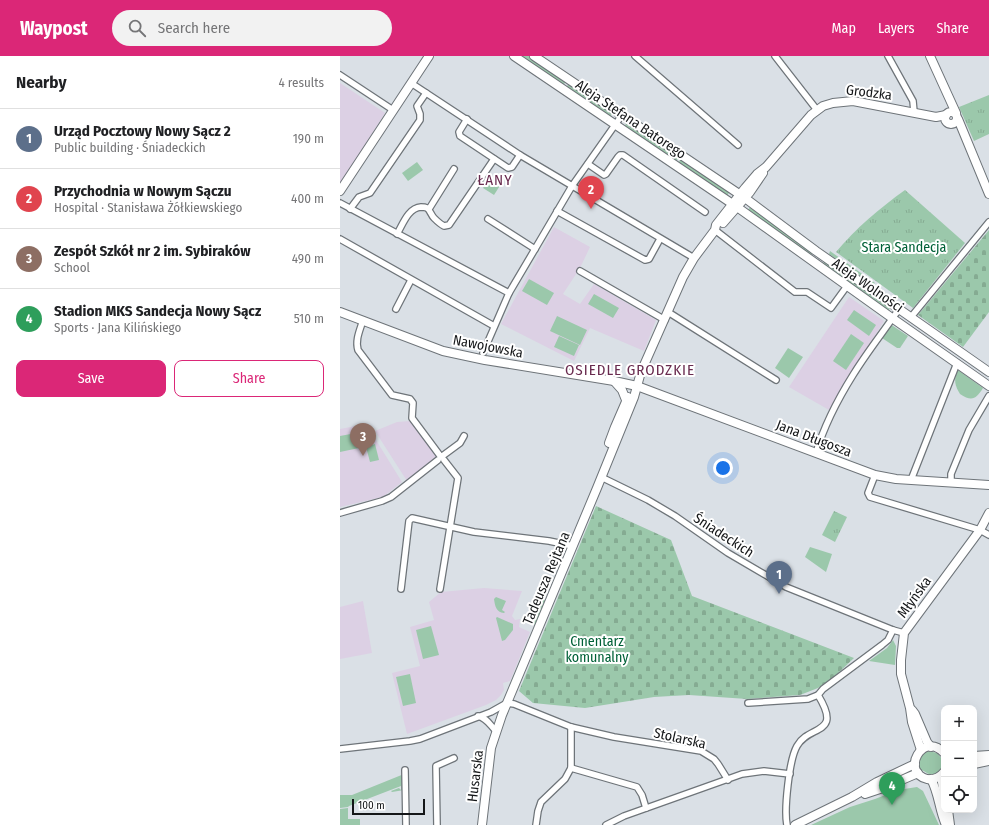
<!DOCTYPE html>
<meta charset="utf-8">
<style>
:root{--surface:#fff;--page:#f2f2f2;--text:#202124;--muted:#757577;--line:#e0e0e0;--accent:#db2777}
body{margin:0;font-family:"Fira Sans Condensed",sans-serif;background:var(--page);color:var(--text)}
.controls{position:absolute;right:12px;bottom:12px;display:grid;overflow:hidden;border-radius:8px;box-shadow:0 4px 16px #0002}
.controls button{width:36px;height:36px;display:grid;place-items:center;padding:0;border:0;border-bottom:1px solid var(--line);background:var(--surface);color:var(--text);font:20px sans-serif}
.scale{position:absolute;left:12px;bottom:10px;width:73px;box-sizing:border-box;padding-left:4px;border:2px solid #141618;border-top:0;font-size:11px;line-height:14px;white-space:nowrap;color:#141618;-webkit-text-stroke:3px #fff;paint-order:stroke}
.you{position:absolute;left:383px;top:412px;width:14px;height:14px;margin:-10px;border:3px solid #fff;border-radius:50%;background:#1a73e8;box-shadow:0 0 0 6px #1a73e833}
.badge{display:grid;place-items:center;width:26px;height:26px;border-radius:50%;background:var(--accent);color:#fff;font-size:13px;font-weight:700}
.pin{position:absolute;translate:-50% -33px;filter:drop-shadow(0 1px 2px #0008)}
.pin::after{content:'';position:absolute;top:21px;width:14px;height:12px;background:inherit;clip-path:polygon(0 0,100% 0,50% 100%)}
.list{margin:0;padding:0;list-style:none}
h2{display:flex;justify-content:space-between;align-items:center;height:52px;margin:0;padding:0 16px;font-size:17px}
h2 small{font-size:13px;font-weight:400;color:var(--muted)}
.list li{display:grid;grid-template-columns:26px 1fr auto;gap:12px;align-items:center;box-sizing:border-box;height:60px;padding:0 16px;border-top:1px solid var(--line)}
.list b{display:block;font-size:15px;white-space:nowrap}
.list p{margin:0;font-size:13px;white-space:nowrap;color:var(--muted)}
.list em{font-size:13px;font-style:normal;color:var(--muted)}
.actions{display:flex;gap:8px;padding:12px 16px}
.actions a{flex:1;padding:9px 0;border:1px solid var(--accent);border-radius:8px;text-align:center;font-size:14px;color:var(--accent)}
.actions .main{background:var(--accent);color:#fff}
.icon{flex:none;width:22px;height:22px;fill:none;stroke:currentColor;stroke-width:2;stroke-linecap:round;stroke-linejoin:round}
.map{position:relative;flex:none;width:649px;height:769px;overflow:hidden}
header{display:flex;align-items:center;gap:24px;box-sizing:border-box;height:56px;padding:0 20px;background:var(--accent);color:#fff}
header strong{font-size:19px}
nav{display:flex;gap:22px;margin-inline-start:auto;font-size:14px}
.search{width:280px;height:36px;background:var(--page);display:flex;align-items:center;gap:10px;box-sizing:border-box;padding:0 14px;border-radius:22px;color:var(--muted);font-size:15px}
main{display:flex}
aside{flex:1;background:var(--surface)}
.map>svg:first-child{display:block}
.education{fill:#dcd0e4}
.green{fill:#9bc8ab}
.cemetery{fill:url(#cemetery-stones)}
.park{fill:url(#park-tufts)}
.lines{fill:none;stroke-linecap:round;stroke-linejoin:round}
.street-casing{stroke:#6e7479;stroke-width:8}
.secondary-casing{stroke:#6e7479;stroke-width:10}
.street{stroke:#fff;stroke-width:5.5}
.secondary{stroke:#fff;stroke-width:8}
.labels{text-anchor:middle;stroke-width:4;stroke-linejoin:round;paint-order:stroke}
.street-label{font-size:14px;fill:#141618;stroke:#fff}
.park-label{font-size:14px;fill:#006037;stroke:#fff}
.neighbourhood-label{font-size:15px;letter-spacing:1px;fill:#692b4f;stroke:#fff}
</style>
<header>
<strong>Waypost</strong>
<div class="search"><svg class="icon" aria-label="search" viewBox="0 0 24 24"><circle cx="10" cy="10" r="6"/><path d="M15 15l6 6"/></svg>Search here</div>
<nav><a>Map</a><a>Layers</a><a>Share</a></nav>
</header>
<main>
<aside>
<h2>Nearby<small>4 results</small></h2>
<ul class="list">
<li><span class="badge" style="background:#5c6f8a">1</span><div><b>Urząd Pocztowy Nowy Sącz 2</b><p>Public building · Śniadeckich</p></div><em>190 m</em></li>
<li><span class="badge" style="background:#e0444e">2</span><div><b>Przychodnia w Nowym Sączu</b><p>Hospital · Stanisława Żółkiewskiego</p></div><em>400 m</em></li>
<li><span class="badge" style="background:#8d6e63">3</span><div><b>Zespół Szkół nr 2 im. Sybiraków</b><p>School</p></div><em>490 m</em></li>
<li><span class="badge" style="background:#2e9e5b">4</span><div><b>Stadion MKS Sandecja Nowy Sącz</b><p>Sports · Jana Kilińskiego</p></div><em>510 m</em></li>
</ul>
<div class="actions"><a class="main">Save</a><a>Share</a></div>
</aside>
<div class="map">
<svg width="649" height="769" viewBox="0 0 649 769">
<defs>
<pattern id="cemetery-stones" width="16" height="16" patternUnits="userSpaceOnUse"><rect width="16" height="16" fill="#9bc8ab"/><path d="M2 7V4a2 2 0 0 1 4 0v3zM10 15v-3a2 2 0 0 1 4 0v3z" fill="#85ab92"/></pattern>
<pattern id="park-tufts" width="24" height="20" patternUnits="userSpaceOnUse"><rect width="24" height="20" fill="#9bc8ab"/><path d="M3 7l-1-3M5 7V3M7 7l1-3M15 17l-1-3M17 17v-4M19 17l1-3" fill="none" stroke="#85ab92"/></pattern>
</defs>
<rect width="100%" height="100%" fill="#dae0e6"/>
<g class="education">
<polygon points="0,27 45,57 0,129"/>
<polygon points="214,171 250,191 240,212 223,238 240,248 254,228 316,264 304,295 250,272 234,305 161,268"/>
<polygon points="509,241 544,265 489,354 449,331"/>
<polygon points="70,365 98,402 67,425 35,375 57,366"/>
<polygon points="26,368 62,426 43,441 0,451 0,373"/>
<polygon points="144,532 182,535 172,560 175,564 180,563 179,571 190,576 170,625 163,627 164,634 161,639 156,644 146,649 67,678 52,617 80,610 70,571 94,564 89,546 101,536"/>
<polygon points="23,545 32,597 0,603 0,551"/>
</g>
<g class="green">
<polygon points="179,0 189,0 226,25 223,30"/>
<polygon points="229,27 273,57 270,61 226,32"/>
<polygon points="287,66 339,101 336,106 284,71"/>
<polygon points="341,103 390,135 387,140 338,107"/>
<polygon points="77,106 83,114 68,125 62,117"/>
<polygon points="411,150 473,196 470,200 408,154"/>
<polygon points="490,195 535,227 533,229 489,198"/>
<polygon points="485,205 551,251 548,255 482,208"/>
<polygon points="189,223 214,237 207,249 182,235"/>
<polygon points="254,238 279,252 273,262 248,248"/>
<polygon points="514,254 536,269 529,280 507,264"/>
<polygon points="217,260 247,274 240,289 210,275"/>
<polygon points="550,268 568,280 560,292 557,292 542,282 542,280"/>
<polygon points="511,278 524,287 506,314 493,305"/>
<polygon points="219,280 239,289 234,300 214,291"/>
<polygon points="448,292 463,301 449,322 435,312"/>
<path d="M 618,314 L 643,332 C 636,343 632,346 620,338 C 615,330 613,323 618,314 Z"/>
<polygon points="16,377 19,392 0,396 0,380"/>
<polygon points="35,388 39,404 30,406 26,391"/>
<polygon points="470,491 492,498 486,516 465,501"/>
<path d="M 156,541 L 166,545 L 162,554 L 165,556 L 164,557 C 156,556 155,550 154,543 Z"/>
<polygon points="202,543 205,544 195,569 190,566 201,544"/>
<polygon points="157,561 173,568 173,574 165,584 162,585 156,562"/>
<polygon points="91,570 99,599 83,603 76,574"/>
<polygon points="553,584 556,590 555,609 529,605 547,592"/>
<polygon points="70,618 76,647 63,650 56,621"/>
<path d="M 589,695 L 597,697 L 604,705 C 603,713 598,721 589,718 C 586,717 584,714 580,714 C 577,706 580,698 589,695 Z"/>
<polygon points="64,718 64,734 52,736 51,735 59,732 61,734 61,730 9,750 8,751 0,752 0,739 12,739"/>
<polygon points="577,731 583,735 599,769 471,769 510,751 535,743 558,734"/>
<polygon points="8,752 8,763 20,763 20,769 0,769 0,753"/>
</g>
<g class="cemetery">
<polygon points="649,174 649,256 623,291 578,259"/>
<polygon points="256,450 331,484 352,540 514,602 495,620 478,632 460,639 407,643 349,639 314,641 245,652 193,647 179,635"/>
</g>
<g class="park">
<polygon points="649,39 649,78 634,85 619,51"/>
<polygon points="150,122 161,128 154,139 143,132"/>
<path d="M 565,134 L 625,187 L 573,252 L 496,196 C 516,172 540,152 565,134 Z"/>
<polygon points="494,455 507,461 495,486 482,479"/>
</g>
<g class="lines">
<defs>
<g id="street">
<polyline points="295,0 398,89"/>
<polyline points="435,0 477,54"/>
<polyline points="548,0 573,45 574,56"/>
<polyline points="0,19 53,54"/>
<polyline points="71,27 180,99 354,202"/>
<polyline points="127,63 119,76 120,80 168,112 172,111 180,99"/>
<polyline points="248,108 264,119 266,118 278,101 280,99 283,99 365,156"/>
<polyline points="0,147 169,237"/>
<polyline points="10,153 19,141 30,137 80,64 80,58 77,50 86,37"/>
<polyline points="89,153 114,113"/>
<polyline points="217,155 305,204 309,203 320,183"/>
<polyline points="148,163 195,193"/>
<polyline points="375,174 455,236 467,236 491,252 507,230"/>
<path d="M 57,178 C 63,168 68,152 81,151 C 83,151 85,151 87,152 C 90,154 91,159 94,162 C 97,165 100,168 104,170 L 109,169 L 154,103"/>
<polyline points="0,183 154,270"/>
<polyline points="240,215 325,264"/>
<polyline points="56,253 71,224"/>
<polyline points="328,256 436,324"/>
<polyline points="571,261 649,166"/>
<path d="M 23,264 C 20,274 15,284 18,294 L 52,339 L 70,343 L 73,347 L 72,362 L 101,401 L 120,387 L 124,380"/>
<polyline points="143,297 169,237 195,193 232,130 282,59"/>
<path d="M 476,397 C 484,370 498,343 513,319 C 527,296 544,275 559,253"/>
<polyline points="535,419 528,437 530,441 640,474 649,479"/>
<polyline points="261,421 308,444 335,460 388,497 446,531 553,574 564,577"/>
<polyline points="571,424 617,307"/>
<polyline points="611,427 611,418 629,374 649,340"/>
<polyline points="0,457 42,445 51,441 98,404"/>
<polyline points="61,533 69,465 72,462 134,476 209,485 233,490"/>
<polyline points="100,533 118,422 104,404"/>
<polyline points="408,647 468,643 478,639 483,633 542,589 548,584 553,574"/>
<path d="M 138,660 C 147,662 150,669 156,675"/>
<polyline points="0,693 70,685 80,683 151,656 167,647 174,648 231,671 274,681 361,695 374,703 378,708 388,724"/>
<polyline points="231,712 297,731 302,739 306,752"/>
<polyline points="65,714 66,769"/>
<polyline points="97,769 96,710 114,702"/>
<polyline points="196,769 198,755 201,746 225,723 231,712 231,671"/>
<polyline points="266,769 284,760 402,718 424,715 450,718"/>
<path d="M 447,769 C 444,754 449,704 457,690 C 469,668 503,680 478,639"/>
</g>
<g id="secondary">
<polyline points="174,0 397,151 552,262 649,330"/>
<polyline points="194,0 405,142 476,195 649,316"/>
<polyline points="590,0 616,57"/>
<circle cx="611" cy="62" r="6"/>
<polyline points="618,63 649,138"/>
<polyline points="0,135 89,0"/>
<polyline points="383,167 410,136 423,117"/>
<polyline points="0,256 103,295 145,304 274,325 297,330 535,419 556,423 649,429"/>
<polyline points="274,325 282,334 286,344"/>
<polyline points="269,387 275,371 288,341"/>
<polyline points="572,654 575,658 587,686 591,691"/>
<polyline points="581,694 572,666 570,652 561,618 561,604 564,577 640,474 649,457"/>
<path d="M 604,697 C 583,674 560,716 587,723 C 594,724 600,721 604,716"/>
<polyline points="634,700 649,699"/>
<polyline points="634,708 649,705"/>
<polyline points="601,720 604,739"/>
<path d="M 591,723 C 599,737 599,754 606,769"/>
<polyline points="525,738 543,732 578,717"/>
<polyline points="608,754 610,769"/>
<polyline points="142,769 151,692 162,659 257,432 294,341 301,316 343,221 354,202 375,174 376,169 405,132 417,118 426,111 471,59 483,50 493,47 513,45 596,61 606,59"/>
<polyline points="455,769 512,741 537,726 575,708"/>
</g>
</defs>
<use href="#street" class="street-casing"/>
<use href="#secondary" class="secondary-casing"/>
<use href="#street" class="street"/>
<use href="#secondary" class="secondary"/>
</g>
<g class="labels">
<g class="street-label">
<text transform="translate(529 36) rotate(7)" y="5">Grodzka</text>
<text transform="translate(291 63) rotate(34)" y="5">Aleja Stefana Batorego</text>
<text transform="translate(528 229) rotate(35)" y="5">Aleja Wolności</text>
<text transform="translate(148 290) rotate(11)" y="5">Nawojowska</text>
<text transform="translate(474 382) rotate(21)" y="5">Jana Długosza</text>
<text transform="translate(384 479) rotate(33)" y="5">Śniadeckich</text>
<text transform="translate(206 522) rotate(-67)" y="5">Tadeusza Rejtana</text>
<text transform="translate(574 541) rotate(-54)" y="5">Młyńska</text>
<text transform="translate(340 682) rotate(13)" y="5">Stolarska</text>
<text transform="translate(135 720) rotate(-83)" y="5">Husarska</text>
</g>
<g class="park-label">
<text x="564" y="196">Stara Sandecja</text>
<text x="257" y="590">Cmentarz<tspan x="257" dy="16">komunalny</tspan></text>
</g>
<g class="neighbourhood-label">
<text x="155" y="129">ŁANY</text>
<text x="290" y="319">OSIEDLE GRODZKIE</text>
</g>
</g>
</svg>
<div class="controls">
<button>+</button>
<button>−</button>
<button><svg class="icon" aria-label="locate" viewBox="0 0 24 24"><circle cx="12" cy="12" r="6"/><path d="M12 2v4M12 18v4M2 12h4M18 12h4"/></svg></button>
</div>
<div class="scale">100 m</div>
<div class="you"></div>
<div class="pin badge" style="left:439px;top:538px;background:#5c6f8a">1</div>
<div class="pin badge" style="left:251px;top:153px;background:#e0444e">2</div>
<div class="pin badge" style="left:23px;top:400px;background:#8d6e63">3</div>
<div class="pin badge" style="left:552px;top:749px;background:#2e9e5b">4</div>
</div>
</main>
